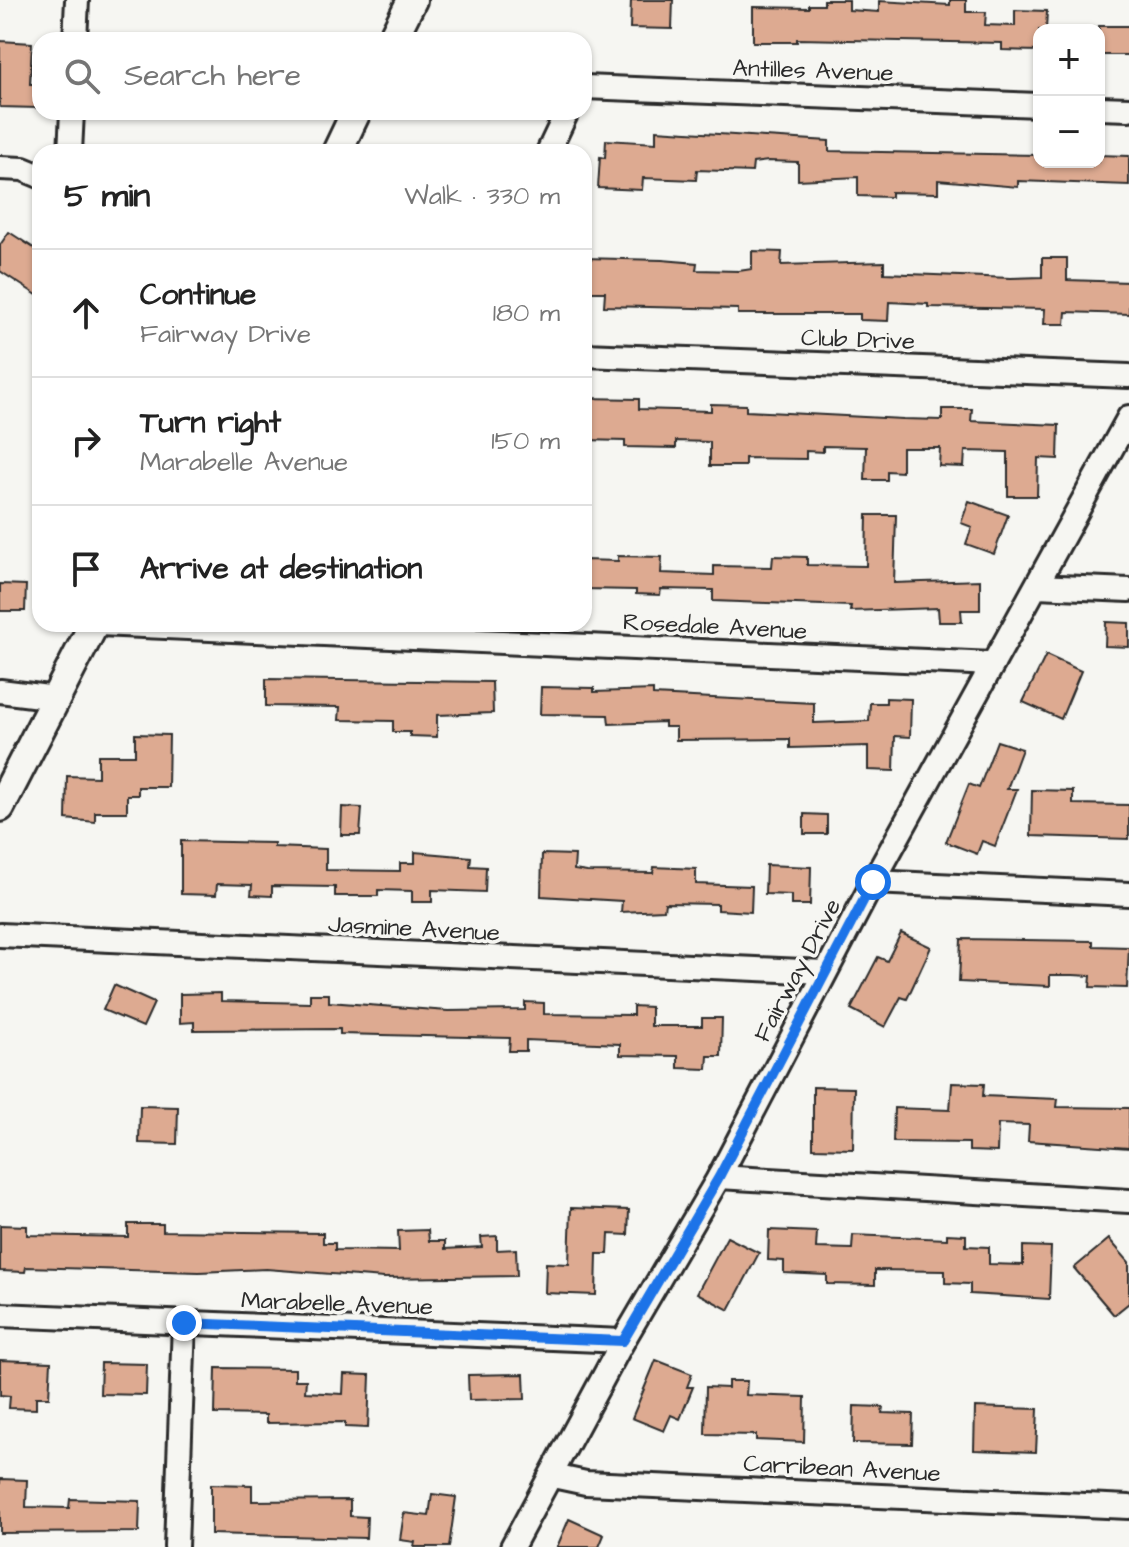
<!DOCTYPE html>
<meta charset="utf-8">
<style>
:root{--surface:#fff;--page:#f2f2f2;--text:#222;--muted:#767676;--line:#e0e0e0}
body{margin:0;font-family:"Architects Daughter",sans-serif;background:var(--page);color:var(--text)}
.controls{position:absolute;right:24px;top:24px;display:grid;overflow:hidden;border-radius:16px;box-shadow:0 2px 6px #0004}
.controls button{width:72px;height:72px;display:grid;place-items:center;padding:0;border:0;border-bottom:2px solid var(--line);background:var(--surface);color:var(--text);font:40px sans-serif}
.stop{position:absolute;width:24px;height:24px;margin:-18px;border:6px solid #1a73e8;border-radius:50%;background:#fff}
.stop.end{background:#1a73e8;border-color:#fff;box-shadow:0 2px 8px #0008}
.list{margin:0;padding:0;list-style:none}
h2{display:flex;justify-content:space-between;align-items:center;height:104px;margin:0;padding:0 32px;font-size:34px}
h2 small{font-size:26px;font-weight:400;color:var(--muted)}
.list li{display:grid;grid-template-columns:52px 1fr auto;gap:24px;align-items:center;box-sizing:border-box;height:128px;padding:0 32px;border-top:2px solid var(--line)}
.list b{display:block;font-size:30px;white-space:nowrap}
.list p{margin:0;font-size:26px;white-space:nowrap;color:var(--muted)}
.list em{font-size:26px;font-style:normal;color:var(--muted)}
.icon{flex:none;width:44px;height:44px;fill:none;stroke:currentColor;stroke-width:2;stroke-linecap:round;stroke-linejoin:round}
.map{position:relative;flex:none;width:1129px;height:1547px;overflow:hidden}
.search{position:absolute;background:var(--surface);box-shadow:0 2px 6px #0004;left:32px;top:32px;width:560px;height:88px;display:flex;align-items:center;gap:20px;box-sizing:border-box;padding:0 28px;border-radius:24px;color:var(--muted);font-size:30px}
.panel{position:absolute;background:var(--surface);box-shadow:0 2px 6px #0004;left:32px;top:144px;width:560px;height:488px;border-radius:24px}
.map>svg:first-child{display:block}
.building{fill:#ddaa91;stroke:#2b2b2b;stroke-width:2}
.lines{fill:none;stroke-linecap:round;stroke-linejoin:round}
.minor-casing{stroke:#2b2b2b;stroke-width:28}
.tertiary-casing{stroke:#2b2b2b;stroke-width:34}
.minor{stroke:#f6f6f2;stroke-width:22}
.tertiary{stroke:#f6f6f2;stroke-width:28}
.route{stroke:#1a73e8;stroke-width:10}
.labels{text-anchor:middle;stroke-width:7;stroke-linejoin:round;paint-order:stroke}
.street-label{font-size:24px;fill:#2b2b2b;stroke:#f6f6f2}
</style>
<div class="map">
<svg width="1129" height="1547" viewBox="0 0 1129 1547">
<rect width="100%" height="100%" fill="#f6f6f2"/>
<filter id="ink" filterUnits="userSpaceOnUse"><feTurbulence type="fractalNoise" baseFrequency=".0125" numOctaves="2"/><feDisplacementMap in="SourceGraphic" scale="16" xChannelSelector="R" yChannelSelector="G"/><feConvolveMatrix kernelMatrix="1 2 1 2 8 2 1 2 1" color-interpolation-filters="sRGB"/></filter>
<g filter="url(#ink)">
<g class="building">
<polygon points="631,0 673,0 672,29 630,28"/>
<polygon points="824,0 849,0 849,10 879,12 879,1 950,5 950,0 966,0 966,12 986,12 985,25 1015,26 1015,10 1047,11 1046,30 1039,30 1039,51 1002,50 1002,43 797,39 797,42 753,42 753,7 809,8 809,5 824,5"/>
<rect x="1099" y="26" width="30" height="29"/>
<polygon points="0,41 32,43 30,84 39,84 38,108 0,107"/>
<polygon points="656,130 829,141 829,151 1039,155 1039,162 1099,162 1099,155 1129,156 1129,185 1018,181 1018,187 938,180 938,193 891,192 891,197 858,196 858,177 798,180 798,162 768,161 753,163 752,172 697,170 696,180 643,178 642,190 598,188 600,157 605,158 606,140 656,143"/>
<polygon points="9,232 40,252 40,297 0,271 0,245"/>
<polygon points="752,251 782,252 781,265 884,262 884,273 1011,278 1042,277 1042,258 1067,258 1067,280 1129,282 1129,314 1066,312 1065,324 1044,324 1045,309 928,307 928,304 889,302 888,321 860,320 860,314 738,314 738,309 604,306 605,292 584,292 584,258 662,260 697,263 696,270 739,271 752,269"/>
<polygon points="584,398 639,399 639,409 711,411 711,404 746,405 746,411 903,419 942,420 942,409 972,409 971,421 1059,425 1058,459 1038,458 1037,496 1008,496 1008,452 965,451 964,467 939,466 940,448 902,448 902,472 887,471 887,480 865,480 866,447 823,446 823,452 806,451 806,459 745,458 745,466 710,466 710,442 676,441 676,448 625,447 625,441 584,440"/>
<polygon points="969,501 1008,515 994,554 966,544 972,527 961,523"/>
<polygon points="867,515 896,515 894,583 980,580 980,610 961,610 962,622 939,622 938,608 850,611 851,606 713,601 713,590 661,589 660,595 636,594 636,590 584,589 584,560 618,561 618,556 662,557 661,573 714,575 714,566 772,567 773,556 807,557 807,565 866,566"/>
<polygon points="0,584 26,585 25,611 0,611"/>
<polygon points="1106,622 1129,623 1129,647 1105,646"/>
<polygon points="1046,655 1081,671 1061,719 1023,702"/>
<polygon points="266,679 492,682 493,713 437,715 437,737 410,736 410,732 393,732 393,721 339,720 340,707 266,706"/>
<polygon points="541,687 594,688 594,692 653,690 653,695 814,703 814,723 869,721 870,703 886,703 886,698 911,699 910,737 895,736 894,771 868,770 868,746 790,748 790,739 676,740 676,727 665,727 665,722 609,724 608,715 540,714"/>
<polygon points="135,734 169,735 168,787 138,787 138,795 127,795 127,812 95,812 95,822 66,819 67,776 98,777 98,755 135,755"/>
<polygon points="997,741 1022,749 1007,789 1017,789 995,846 982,841 977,854 946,842 969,784 979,788"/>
<polygon points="1032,790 1073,791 1073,804 1129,805 1129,839 1031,836"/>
<polygon points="342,807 362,808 360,835 341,835"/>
<polygon points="804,814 827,815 827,834 804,834"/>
<polygon points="181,841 274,843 274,847 326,849 326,870 400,871 400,863 415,863 415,852 471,857 470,866 486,867 485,892 432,890 432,902 412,902 412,891 378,890 378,896 335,896 335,887 272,886 272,896 251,895 252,885 217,884 216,895 181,894"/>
<polygon points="542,854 575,855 574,870 587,872 653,873 654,867 696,869 696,884 752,886 751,912 718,910 718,904 665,903 664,910 621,912 622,901 541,896"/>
<polygon points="766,865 811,867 810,905 791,905 791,895 765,894"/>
<polygon points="901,933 931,947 907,999 901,997 885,1027 851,1009 878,957 887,961"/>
<polygon points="961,939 1093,941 1093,946 1129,947 1127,988 1090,987 1091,976 1073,975 1050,975 1050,986 959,982"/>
<polygon points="114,985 154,1003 143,1027 103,1010"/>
<polygon points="221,993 221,1001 310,1003 310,994 329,994 329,1002 448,1011 525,1010 525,1002 544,1003 544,1014 633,1015 633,1006 651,1007 651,1026 702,1026 702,1018 722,1018 721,1056 708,1056 707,1069 678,1068 678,1056 620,1055 620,1044 526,1040 526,1051 509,1051 510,1038 340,1034 340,1029 194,1030 194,1022 180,1023 180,994"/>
<polygon points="952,1083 984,1084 983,1096 1058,1099 1057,1107 1129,1108 1129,1148 1028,1141 1029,1125 998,1124 997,1152 969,1151 969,1143 893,1142 894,1108 950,1110"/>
<polygon points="813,1087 854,1088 853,1149 813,1148"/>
<polygon points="140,1106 178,1107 177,1144 139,1143"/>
<polygon points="571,1208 629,1210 628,1235 609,1234 608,1254 597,1254 596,1295 545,1293 546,1263 569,1264"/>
<polygon points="128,1224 163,1224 163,1231 323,1233 323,1243 335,1243 335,1250 399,1251 398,1231 428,1230 429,1241 445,1241 445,1249 482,1247 481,1237 497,1236 497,1250 516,1249 517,1276 384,1278 266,1269 199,1272 26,1267 25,1272 0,1271 0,1225 27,1226 27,1235 128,1237"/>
<polygon points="769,1230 817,1232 816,1248 852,1249 853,1235 947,1239 947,1234 966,1235 966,1246 989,1247 989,1264 1023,1265 1023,1246 1051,1247 1049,1299 970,1294 970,1284 945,1283 945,1271 875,1270 875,1285 827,1284 827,1275 784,1273 784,1261 768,1260"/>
<polygon points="727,1237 759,1253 729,1310 697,1293"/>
<polygon points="1109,1239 1129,1262 1129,1303 1114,1315 1074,1268"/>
<polygon points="0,1360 51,1362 49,1397 36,1397 36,1409 9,1408 10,1396 0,1395"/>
<polygon points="656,1360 692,1374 687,1387 693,1387 680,1419 671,1415 664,1431 632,1418"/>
<polygon points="101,1363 147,1364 146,1395 100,1394"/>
<polygon points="216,1368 295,1369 295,1380 306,1380 305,1392 343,1394 344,1374 370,1375 368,1428 345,1427 345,1422 266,1423 266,1415 215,1414"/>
<polygon points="524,1374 525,1399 469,1400 468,1375"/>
<polygon points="728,1381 747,1381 746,1395 805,1397 804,1442 756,1440 756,1435 705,1434 706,1387 728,1388"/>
<polygon points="854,1406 883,1407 882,1413 913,1414 912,1444 853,1443"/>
<polygon points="975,1407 1038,1409 1036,1452 974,1450"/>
<polygon points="0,1479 27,1480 26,1507 69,1508 70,1499 140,1501 139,1532 0,1533"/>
<polygon points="211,1484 252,1485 252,1501 350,1500 350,1516 367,1517 366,1538 211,1534"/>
<polygon points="432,1494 456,1497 449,1547 414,1547 415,1542 400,1540 404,1513 429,1516"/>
<polygon points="569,1519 604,1535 599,1547 557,1547"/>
</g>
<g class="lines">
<defs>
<g id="minor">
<polyline points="75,40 77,0"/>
<polyline points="584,87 1039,105"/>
<polyline points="1099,108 1129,109"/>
<polyline points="70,152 72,112"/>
<polyline points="548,152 567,112"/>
<polyline points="0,168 23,169 40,176"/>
<polyline points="584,355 1129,376"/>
<polyline points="1037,586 1129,590"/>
<polyline points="99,624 993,664"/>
<polyline points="0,691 56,698"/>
<polyline points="873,882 1129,894"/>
<polyline points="0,935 825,972"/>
<polyline points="719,1177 1129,1201"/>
<polyline points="0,1315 623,1341"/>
<polyline points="553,1476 586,1483 1129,1507"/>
<polyline points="176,1547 184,1323"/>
<polyline points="512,1547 623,1341 719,1177 873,882 1129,417"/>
</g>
<g id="tertiary">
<polyline points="392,40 412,0"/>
<polyline points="337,152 356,112"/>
<polyline points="0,807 94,624"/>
</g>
</defs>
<use href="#minor" class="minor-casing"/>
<use href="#tertiary" class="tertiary-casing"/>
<use href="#minor" class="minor"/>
<use href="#tertiary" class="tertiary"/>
</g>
</g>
<g class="lines" filter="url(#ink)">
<polyline class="route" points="184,1323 623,1341 719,1177 873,882"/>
</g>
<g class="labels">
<g class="street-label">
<text transform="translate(813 70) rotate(2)" y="8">Antilles Avenue</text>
<text transform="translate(858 339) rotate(2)" y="8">Club Drive</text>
<text transform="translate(715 626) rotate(3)" y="8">Rosedale Avenue</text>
<text transform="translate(414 928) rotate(3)" y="8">Jasmine Avenue</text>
<text transform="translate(797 970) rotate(-62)" y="8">Fairway Drive</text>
<text transform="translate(337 1303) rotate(2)" y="8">Marabelle Avenue</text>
<text transform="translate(842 1468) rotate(3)" y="8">Carribean Avenue</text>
</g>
</g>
</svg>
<div class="controls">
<button>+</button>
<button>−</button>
</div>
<div class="stop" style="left:873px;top:882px"></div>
<div class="stop end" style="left:184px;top:1323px"></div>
<div class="search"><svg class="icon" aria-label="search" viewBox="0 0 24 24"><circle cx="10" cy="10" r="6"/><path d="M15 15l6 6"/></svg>Search here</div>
<section class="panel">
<h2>5 min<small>Walk · 330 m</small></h2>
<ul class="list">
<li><svg class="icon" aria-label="ahead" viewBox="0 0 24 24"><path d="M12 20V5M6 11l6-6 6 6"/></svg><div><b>Continue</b><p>Fairway Drive</p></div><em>180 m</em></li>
<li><svg class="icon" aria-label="right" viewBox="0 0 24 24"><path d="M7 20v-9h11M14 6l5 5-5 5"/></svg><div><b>Turn right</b><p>Marabelle Avenue</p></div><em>150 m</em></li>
<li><svg class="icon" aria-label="arrive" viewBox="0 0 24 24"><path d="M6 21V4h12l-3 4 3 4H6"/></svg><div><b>Arrive at destination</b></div></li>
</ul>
</section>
</div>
